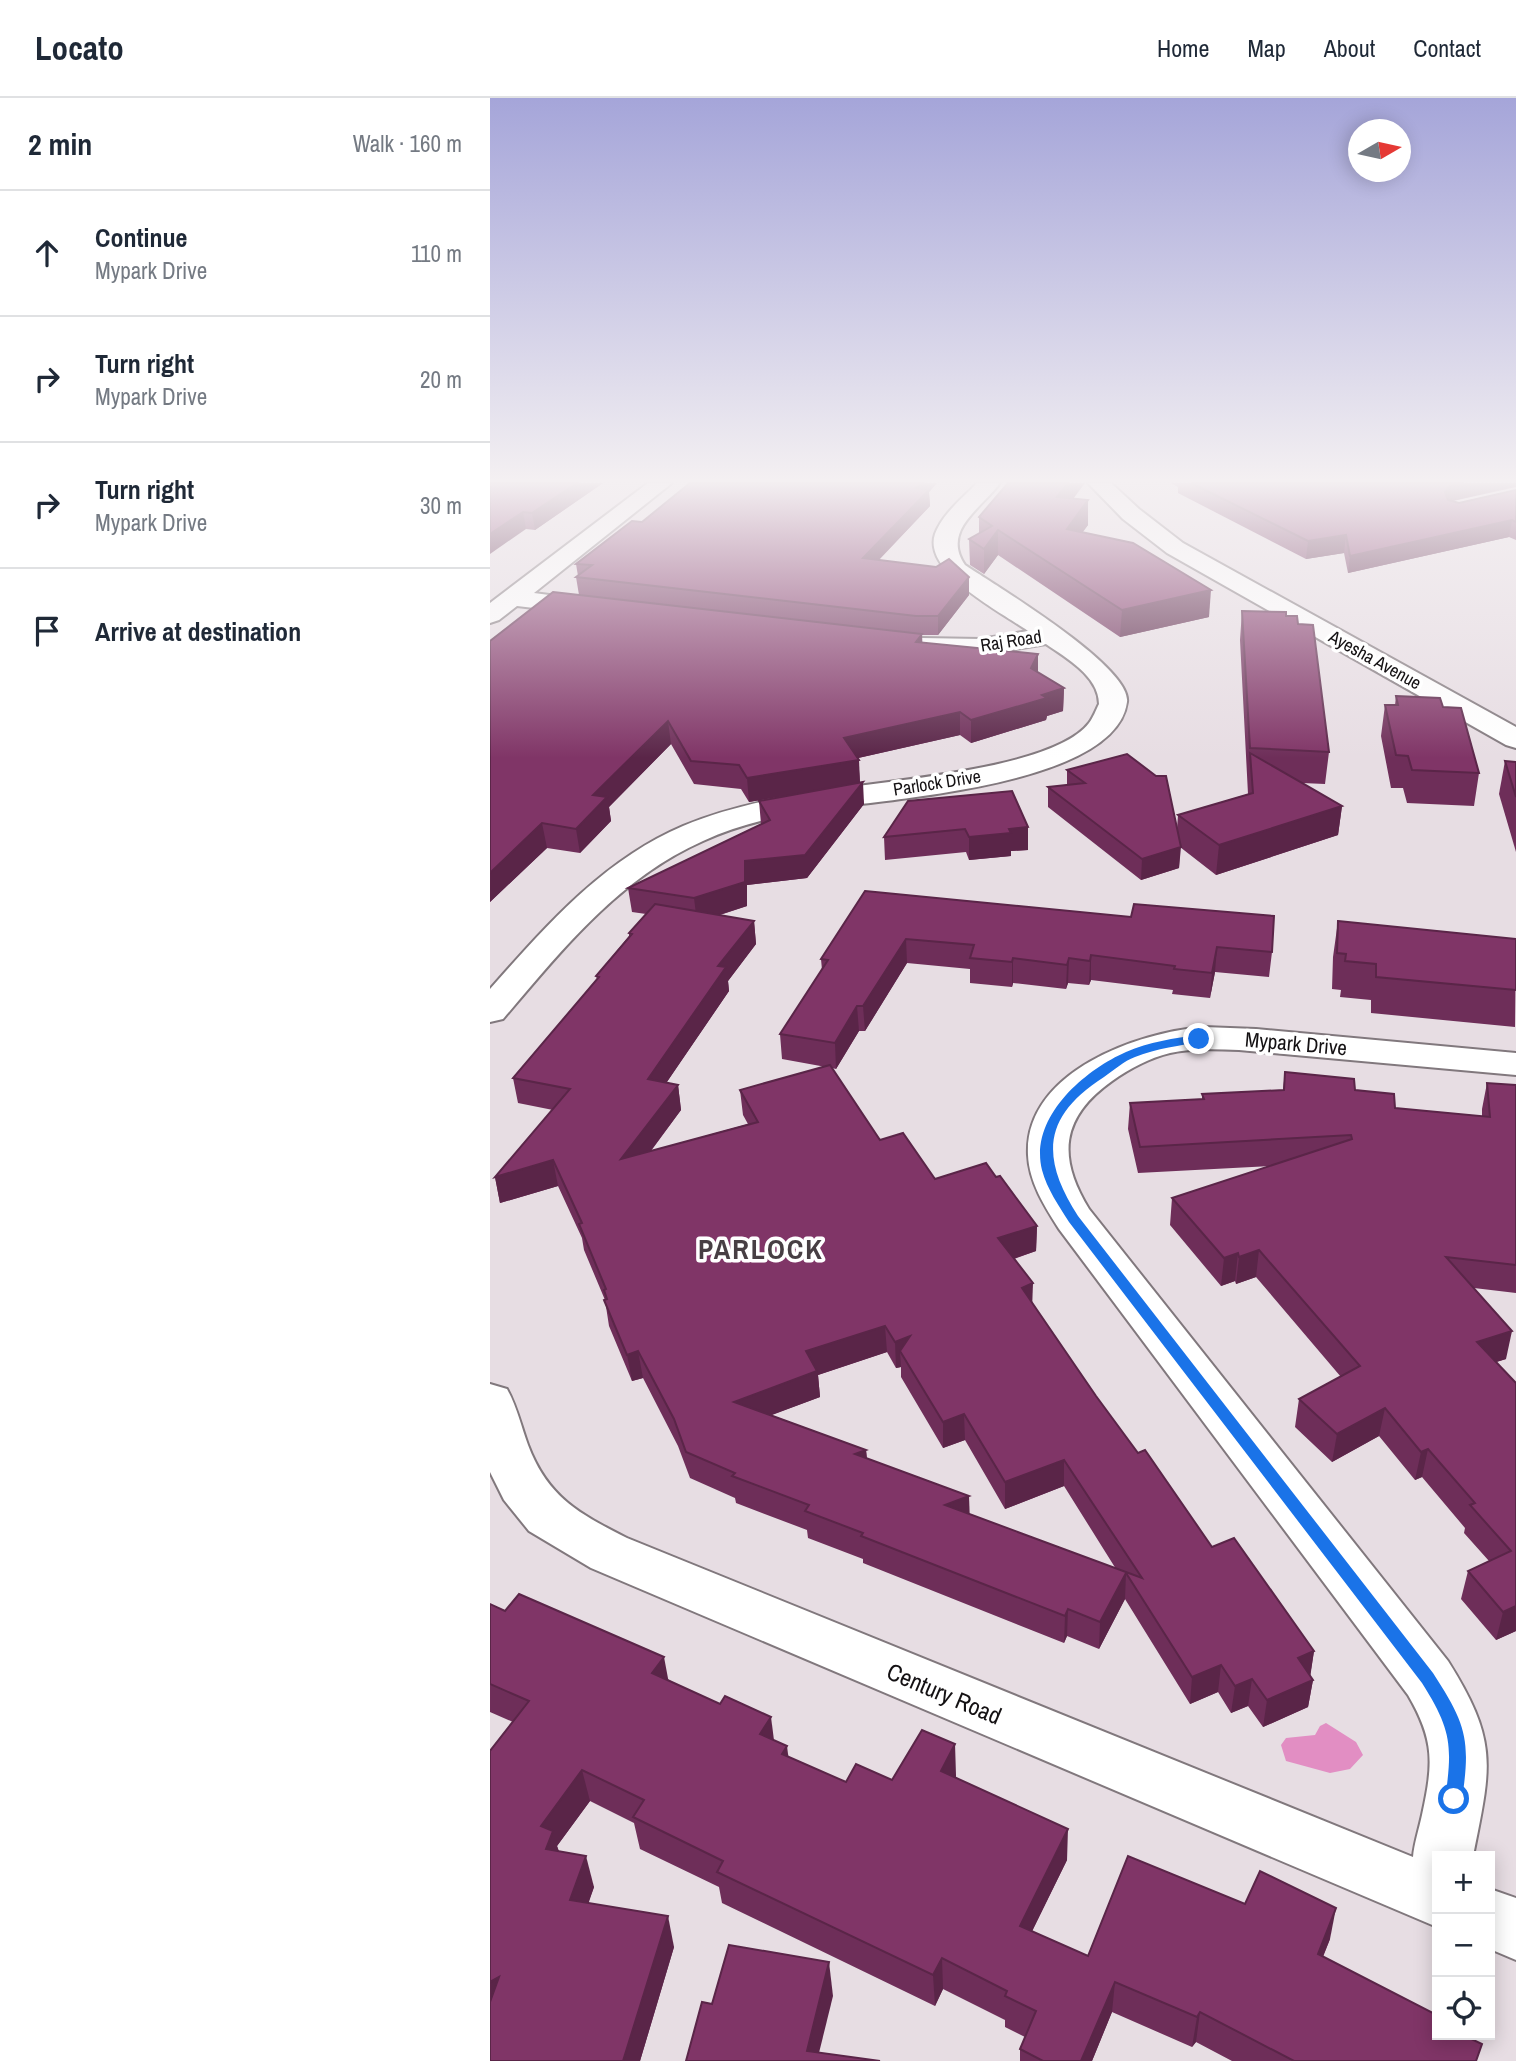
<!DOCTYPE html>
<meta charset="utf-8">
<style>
:root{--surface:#fff;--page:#f6f6f7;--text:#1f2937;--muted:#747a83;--line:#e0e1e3}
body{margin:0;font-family:"Archivo Narrow",sans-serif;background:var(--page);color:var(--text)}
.controls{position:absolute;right:21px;bottom:21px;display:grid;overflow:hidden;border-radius:0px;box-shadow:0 4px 18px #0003}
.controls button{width:63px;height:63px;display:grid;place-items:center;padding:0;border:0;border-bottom:2px solid var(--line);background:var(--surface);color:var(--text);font:35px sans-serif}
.compass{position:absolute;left:858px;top:21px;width:63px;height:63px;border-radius:50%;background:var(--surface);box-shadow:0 4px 18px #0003;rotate:81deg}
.stop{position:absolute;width:21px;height:21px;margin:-16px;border:5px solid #1a73e8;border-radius:50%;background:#fff}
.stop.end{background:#1a73e8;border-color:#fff;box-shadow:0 2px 7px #0008}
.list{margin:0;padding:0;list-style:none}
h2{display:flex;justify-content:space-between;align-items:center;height:91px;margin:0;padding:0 28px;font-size:30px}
h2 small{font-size:23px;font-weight:400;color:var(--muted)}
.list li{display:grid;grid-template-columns:46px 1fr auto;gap:21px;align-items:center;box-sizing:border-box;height:126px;padding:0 28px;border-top:2px solid var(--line)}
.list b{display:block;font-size:26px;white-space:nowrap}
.list p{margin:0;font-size:23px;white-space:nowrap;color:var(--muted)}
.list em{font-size:23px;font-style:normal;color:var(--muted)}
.icon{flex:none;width:38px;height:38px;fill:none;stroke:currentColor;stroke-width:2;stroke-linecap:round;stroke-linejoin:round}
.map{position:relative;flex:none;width:1026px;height:1963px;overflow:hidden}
header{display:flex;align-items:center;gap:42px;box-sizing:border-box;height:98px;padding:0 35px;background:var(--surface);border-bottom:2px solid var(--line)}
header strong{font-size:33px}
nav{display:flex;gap:38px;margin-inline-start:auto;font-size:24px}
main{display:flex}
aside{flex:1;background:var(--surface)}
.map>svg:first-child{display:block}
.water{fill:#e28ec3}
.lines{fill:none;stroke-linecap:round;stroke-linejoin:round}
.minor-casing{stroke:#81787d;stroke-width:4}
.minor{fill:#fff;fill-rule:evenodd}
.wall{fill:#6e2e59;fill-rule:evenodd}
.shaded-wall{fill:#5a2548}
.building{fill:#803567;stroke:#5a2548;stroke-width:2;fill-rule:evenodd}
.route{fill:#1a73e8}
.labels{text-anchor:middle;stroke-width:7;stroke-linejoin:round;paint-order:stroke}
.far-street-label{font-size:18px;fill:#141113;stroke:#fff}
.street-label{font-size:21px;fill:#141113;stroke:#fff}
.near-street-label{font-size:24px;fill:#141113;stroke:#fff}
.district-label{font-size:28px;font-weight:bold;letter-spacing:2px;fill:#473e43;stroke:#fff}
</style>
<header>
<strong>Locato</strong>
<nav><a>Home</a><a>Map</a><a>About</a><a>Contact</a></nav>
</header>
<main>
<aside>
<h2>2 min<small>Walk · 160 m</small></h2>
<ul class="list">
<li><svg class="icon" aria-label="ahead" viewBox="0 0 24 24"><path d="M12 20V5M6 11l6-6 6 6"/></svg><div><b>Continue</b><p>Mypark Drive</p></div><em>110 m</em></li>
<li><svg class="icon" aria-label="right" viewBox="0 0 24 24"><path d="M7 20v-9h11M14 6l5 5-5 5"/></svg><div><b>Turn right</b><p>Mypark Drive</p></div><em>20 m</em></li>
<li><svg class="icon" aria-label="right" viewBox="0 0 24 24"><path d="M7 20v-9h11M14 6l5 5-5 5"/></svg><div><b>Turn right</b><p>Mypark Drive</p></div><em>30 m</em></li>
<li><svg class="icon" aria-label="arrive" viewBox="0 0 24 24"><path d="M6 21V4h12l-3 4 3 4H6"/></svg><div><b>Arrive at destination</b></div></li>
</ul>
</aside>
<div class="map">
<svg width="1026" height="1963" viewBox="0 0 1026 1963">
<rect width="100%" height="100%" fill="#e7dde3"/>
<polygon class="water" points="836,1625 866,1644 873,1657 860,1671 840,1675 796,1663 791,1647 796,1640 825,1637 830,1628"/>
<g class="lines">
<defs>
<g id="minor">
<polygon points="158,385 182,385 44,495 113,504 117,509 113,514 104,517 27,508 9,522 0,525 0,505"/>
<path d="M 487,385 L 510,385 C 492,410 451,432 475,467 C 505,487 642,569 637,604 C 626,688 396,701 331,711 C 291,717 250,726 213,743 C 129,780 71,853 13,921 L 0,924 L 0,891 C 56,828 113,762 193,728 C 236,710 285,700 331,693 C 391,683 563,672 599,625 C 603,620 606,612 609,606 C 609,578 576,560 556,546 L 491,557 L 431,556 L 422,554 L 418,548 L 422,542 L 431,540 L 491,541 L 538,533 C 511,514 432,474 445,436 C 453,415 473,400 487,385 Z"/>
<polygon points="598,385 621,385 649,411 693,445 1026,629 1026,650 1016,647 677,455 633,421"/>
<path d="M 714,929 L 766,931 L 1026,955 L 1026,977 L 749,952 C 726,951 702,950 680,955 C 659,960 639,971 622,983 C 571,1019 567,1059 599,1111 L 958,1563 C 1009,1644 1001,1668 983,1758 L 947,1758 L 947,1829 L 101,1470 L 39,1433 L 14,1402 L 0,1374 L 0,1286 L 17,1291 C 27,1309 31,1328 38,1347 C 58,1400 90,1416 137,1440 L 923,1759 C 924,1746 929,1731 932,1717 C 943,1666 945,1643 918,1597 L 569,1131 C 555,1109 539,1084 538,1057 C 534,974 648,934 714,929 Z"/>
<polygon points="1000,1791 1026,1800 1026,1862 1000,1851"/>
</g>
</defs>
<use href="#minor" class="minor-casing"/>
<use href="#minor" class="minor"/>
</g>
<g class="wall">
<polygon points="0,385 113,385 45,432 36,431"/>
<path d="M 200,385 L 447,385 L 439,394 L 440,408 L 389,462 L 479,479 L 479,497 L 448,537 L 432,537 L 432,544 L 548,575 L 574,590 L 573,613 L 557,618 L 556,622 L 481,645 L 470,637 L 368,660 L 370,684 L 374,706 L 317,780 L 257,787 L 257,808 L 230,817 L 264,823 L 266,846 L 238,883 L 239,893 L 176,985 L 188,987 L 191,1012 L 161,1053 L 258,1026 L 253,1017 L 250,992 L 336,969 L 292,961 L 290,936 L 332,872 L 331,861 L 375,793 L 782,854 L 779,879 L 725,874 L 720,900 L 682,896 L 683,892 L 601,882 L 599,887 L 578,885 L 576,891 L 523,885 L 522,889 L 480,885 L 480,871 L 417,865 L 375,933 L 369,933 L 346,971 L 342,970 L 390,1042 L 445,1081 L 506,1079 L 547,1128 L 546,1153 L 524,1161 L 542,1205 L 606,1298 L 648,1355 L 722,1449 L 824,1553 L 820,1578 L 823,1582 L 818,1609 L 773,1629 L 758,1608 L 741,1615 L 728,1594 L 700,1606 L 635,1501 L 609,1551 L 577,1538 L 574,1545 L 373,1465 L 373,1461 L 318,1440 L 317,1432 L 246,1405 L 245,1400 L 200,1380 L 188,1348 L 153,1280 L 142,1283 L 119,1228 L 115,1202 L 94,1152 L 92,1140 L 68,1088 L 10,1105 L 5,1079 L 63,1012 L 28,1005 L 23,980 L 107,881 L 106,878 L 139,838 L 139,835 L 156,816 L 142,814 L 138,790 L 271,726 L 269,703 L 293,698 L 259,704 L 251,691 L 204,686 L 181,646 L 119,709 L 121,723 L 90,755 L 57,750 L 0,804 L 0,543 L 89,497 L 86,479 L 88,478 L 86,466 L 152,424 ZM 397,1254 L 406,1270 L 411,1269 L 411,1279 L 453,1350 L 475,1342 L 515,1411 L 574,1388 L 626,1471 L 480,1416 L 377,1360 L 376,1352 L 281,1317 L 330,1299 L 328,1277 Z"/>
<polygon points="681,385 1026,385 1026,389 963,403 969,405 1026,392 1026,442 1019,439 858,475 854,455 816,461 688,395 688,389"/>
<polygon points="583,401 598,402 598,427 592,434 719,519 630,539 508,457 494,476 480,467 479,441 489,436 489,419"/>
<polygon points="752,513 796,518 808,526 839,654 835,686 812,685 852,708 848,737 726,777 690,749 689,770 651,782 558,709 558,689 577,687 577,672 687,731 688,717 758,696 750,542"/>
<polygon points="906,598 953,609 989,675 984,708 917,705 913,690 901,690 891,638 895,607 905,607"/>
<polygon points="1015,663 1026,664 1026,754 1009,696"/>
<polygon points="418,703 538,729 538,752 521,753 521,758 479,762 476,754 395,762 394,739"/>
<polygon points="848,823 1026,841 1025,929 881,915 881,902 850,899 851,892 842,891 843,859"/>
<polygon points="795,974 865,992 905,1010 992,1018 992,1011 997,985 1026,987 1026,1195 984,1190 1016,1261 1006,1264 1026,1285 1026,1533 1006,1542 971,1501 978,1473 999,1463 974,1435 975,1430 932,1379 925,1382 889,1338 842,1364 805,1329 809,1301 851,1279 766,1179 746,1186 745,1183 731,1188 680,1127 682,1100 781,1068 648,1075 638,1031 640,1005 712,1001 712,996 793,992"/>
<polygon points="0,1506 179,1582 284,1642 298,1659 356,1684 466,1678 466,1679 577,1762 542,1833 598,1858 840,1841 833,1859 986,1963 742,1963 706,1944 702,1949 622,1914 602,1963 530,1963 530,1951 535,1939 515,1929 515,1922 453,1891 445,1908 232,1805 229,1789 150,1751 144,1725 100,1703 67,1748 69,1753 104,1789 98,1805 184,1849 150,1963 0,1963 23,1624 0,1614"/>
</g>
<g class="shaded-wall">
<polygon points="87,385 113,385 45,432 42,415"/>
<polygon points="432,385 447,385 439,394 440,408 373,478 373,460"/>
<polygon points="578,385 595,385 566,424 567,399"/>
<polygon points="974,385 1026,385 1025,388 957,404 955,394 960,388"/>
<polygon points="598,402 598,427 577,456 577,431"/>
<polygon points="33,414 36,431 0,456 0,436"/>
<polygon points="1022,422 1019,439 858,475 860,458"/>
<polygon points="508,432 508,457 494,476 494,451"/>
<polygon points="856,437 854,455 816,461 818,443"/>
<polygon points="479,479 479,497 448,537 448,518"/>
<polygon points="721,492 719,519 630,539 632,512"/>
<polygon points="432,536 433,558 426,544"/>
<polygon points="548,556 548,578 541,570"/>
<polygon points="574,590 573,613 557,618 556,622 481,645 481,622"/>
<polygon points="470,614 470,637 355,663 354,640"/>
<polygon points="178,623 181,646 119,709 121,723 90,755 86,731 103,697"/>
<polygon points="369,662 370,685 259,704 257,680"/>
<polygon points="373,684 374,706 317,780 257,787 257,808 207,824 204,800 255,763"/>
<polygon points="852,708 848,737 726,777 729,747"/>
<polygon points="52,725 57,750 0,804 0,775"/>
<polygon points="538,729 538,752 521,753 521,758 479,762 479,739 519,731"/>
<polygon points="691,749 689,770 651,782 652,761"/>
<polygon points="264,823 266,846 238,883 239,893 162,1006 158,981 228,868"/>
<polygon points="416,841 417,865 375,933 373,908"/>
<polygon points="727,849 725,874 720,900 722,875"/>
<polygon points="601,857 601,882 599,887 600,863"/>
<polygon points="523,860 523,885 522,889 522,864"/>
<polygon points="579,860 578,885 576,891 577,867"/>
<polygon points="367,908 369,933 346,971 345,945"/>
<polygon points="188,987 191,1012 135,1087 131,1061"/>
<polygon points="63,1062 68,1088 10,1105 5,1079"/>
<polygon points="547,1128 546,1153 508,1166 508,1140"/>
<polygon points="769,1152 766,1179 746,1186 749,1159"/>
<polygon points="748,1155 745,1183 731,1188 734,1160"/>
<polygon points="543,1185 542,1212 532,1190"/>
<polygon points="395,1228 397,1254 328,1277 330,1299 247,1330 244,1304 316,1253"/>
<polygon points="1022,1233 1016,1261 981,1272 987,1244"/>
<polygon points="420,1238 410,1253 411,1269 406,1270 405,1244"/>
<polygon points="148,1253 153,1280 142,1283 137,1257"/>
<polygon points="895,1310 889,1338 842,1364 847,1336"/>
<polygon points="474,1316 475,1342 453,1350 453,1324"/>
<polygon points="938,1351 932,1379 925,1382 931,1354"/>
<polygon points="376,1352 378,1379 365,1356"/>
<polygon points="574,1362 574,1388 515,1411 515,1384"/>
<polygon points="479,1398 480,1425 455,1407"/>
<polygon points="636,1475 635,1501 609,1551 610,1524"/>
<polygon points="1026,1508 1026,1533 1006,1542 1013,1514"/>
<polygon points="578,1511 577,1538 574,1545 575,1518"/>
<polygon points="824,1553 820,1580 808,1560"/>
<polygon points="174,1559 180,1591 162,1575"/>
<polygon points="731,1567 728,1594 700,1606 702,1579"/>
<polygon points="762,1581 758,1608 741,1615 745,1588"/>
<polygon points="823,1582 818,1609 773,1629 777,1602"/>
<polygon points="281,1619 285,1650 270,1636"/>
<polygon points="465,1646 466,1678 452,1704 451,1673"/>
<polygon points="297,1648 301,1679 292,1656"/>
<polygon points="92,1672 100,1703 67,1748 72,1765 56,1751 51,1728"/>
<polygon points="578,1731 577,1762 530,1858 530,1828"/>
<polygon points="96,1758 104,1789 89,1833 80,1802"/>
<polygon points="846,1810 840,1841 821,1887 828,1856"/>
<polygon points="178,1818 184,1849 150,1963 133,1963"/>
<polygon points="452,1860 453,1891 445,1908 443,1877"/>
<polygon points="339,1864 343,1898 327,1963 317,1953"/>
<polygon points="9,1879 0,1921 0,1884"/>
<polygon points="625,1884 622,1914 602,1963 591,1963"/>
<polygon points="710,1914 706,1944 702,1949 707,1919"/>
</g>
<g class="building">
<polygon points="0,385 87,385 42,415 33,414 0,436"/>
<polygon points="200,385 432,385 426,390 439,392 373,460 446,469 459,461 479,479 448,518 426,518 86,479 102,467 86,466 142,423 152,424"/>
<polygon points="518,385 578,385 567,399 598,402 577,431 643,445 721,492 632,512 508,432 494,451 479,441 502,428 489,419"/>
<polygon points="701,385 974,385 960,388 955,394 958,402 969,405 1026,392 1026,424 1022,422 860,458 856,437 818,443"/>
<polygon points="63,494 432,536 426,544 548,556 541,570 574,590 552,597 557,600 481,622 470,614 354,640 369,662 257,680 249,667 201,663 178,623 103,697 117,699 86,731 52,725 0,775 0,543"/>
<polygon points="752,513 796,514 796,518 807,518 808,526 823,527 839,654 760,650"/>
<polygon points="906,598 950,600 953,609 971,610 989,675 922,672 918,658 906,657 895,607 908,607"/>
<polygon points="760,655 852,708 729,747 688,717 763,695"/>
<polygon points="637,656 666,678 676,678 691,749 652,761 558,689 595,685 577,672"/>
<polygon points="1015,663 1026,664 1026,699"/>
<polygon points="373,684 315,757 255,763 255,784 204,800 138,790 280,722 269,703"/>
<polygon points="522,693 538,729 519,731 521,735 479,739 475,731 394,739 418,703"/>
<polygon points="375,793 641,819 644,806 784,818 782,854 727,849 722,875 684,871 685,868 601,857 600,863 579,860 577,867 523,860 522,864 480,860 484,847 416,841 373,908 367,908 345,945 290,936 338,862 331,861"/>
<path d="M 165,806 L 264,823 L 228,868 L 236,869 L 158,981 L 188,987 L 131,1061 L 268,1024 L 250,992 L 340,967 L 390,1042 L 413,1035 L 445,1081 L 496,1065 L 506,1079 L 510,1078 L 547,1128 L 508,1140 L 543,1185 L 532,1190 L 606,1298 L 648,1355 L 655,1352 L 722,1449 L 744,1440 L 824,1553 L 808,1560 L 823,1582 L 777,1602 L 762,1581 L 745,1588 L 731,1567 L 702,1579 L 636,1475 L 610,1524 L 578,1511 L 575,1518 L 371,1438 L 373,1435 L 315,1413 L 319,1407 L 242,1378 L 245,1375 L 196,1354 L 184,1321 L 148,1253 L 137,1257 L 114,1202 L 117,1201 L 114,1192 L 116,1191 L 89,1126 L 92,1125 L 63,1062 L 5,1079 L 80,991 L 23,980 L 109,879 L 106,878 L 142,836 L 139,835 ZM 395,1228 L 405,1244 L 420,1238 L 410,1253 L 453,1324 L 474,1316 L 515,1384 L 574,1362 L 652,1480 L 455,1407 L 479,1398 L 365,1356 L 376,1352 L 244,1304 L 327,1273 L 316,1253 Z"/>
<polygon points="848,823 1026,841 1026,892 886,879 886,866 855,863 856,856 847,855"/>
<polygon points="795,974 864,981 865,992 904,996 905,1010 1000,1019 997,985 1026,987 1026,1167 956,1159 1022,1233 987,1244 1026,1285 1026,1508 1013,1514 978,1473 1021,1453 980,1407 985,1405 938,1351 931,1354 895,1310 847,1336 809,1301 870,1268 769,1152 749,1159 748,1155 734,1160 682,1100 862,1041 861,1037 650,1049 640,1005 714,1001 712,996 794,992"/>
<polygon points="29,1496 174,1559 162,1575 230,1606 235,1598 281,1619 270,1636 297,1648 292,1656 356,1684 366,1666 402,1682 432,1632 465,1646 451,1673 578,1731 530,1828 598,1858 638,1758 755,1806 770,1773 846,1810 828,1856 947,1917 947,1937 973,1937 992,1946 986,1963 804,1963 710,1914 707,1919 625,1884 591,1963 553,1963 530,1951 546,1913 515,1898 517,1893 452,1860 443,1877 227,1774 233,1763 143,1719 154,1702 92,1672 51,1728 63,1733 56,1751 96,1758 80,1802 178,1818 133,1963 0,1963 0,1904 9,1879 0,1884 0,1653 39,1603 0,1586 0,1506 15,1513"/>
<polygon points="239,1847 339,1864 317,1953 390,1963 196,1963 212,1904 222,1906"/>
</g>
<linearGradient id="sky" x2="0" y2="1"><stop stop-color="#a5a5d9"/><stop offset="0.58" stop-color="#f4f0f2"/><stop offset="1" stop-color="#f4f0f2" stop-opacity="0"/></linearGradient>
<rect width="1026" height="660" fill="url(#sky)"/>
<path class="route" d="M 709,937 L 713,938 L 713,943 C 690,948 667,950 645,959 C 634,963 624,972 614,979 C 553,1018 550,1059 588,1118 L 943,1575 C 976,1626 981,1641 972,1701 L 970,1707 L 964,1709 L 957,1707 L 955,1701 C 963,1647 961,1631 932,1585 L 579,1124 C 569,1108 557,1091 552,1072 C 539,1020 593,973 636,954 C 659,944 684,940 709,937 Z"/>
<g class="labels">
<g class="far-street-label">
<text transform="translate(521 543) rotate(-9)" y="6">Raj Road</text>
<text transform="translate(885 562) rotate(29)" y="6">Ayesha Avenue</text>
<text transform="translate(447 685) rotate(-9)" y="6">Parlock Drive</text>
</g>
<g class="street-label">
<text transform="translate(806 946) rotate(5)" y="7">Mypark Drive</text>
</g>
<g class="near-street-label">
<text transform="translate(454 1596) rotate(23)" y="8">Century Road</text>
</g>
<g class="district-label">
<text x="271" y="1161">PARLOCK</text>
</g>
</g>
</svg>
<div class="controls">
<button>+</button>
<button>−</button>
<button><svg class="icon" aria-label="locate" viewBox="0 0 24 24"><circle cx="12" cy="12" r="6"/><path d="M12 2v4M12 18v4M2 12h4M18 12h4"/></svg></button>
</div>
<svg class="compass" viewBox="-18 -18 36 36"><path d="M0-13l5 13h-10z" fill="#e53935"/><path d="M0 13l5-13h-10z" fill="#747a83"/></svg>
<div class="stop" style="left:964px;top:1701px"></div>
<div class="stop end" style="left:709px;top:941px"></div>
</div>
</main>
